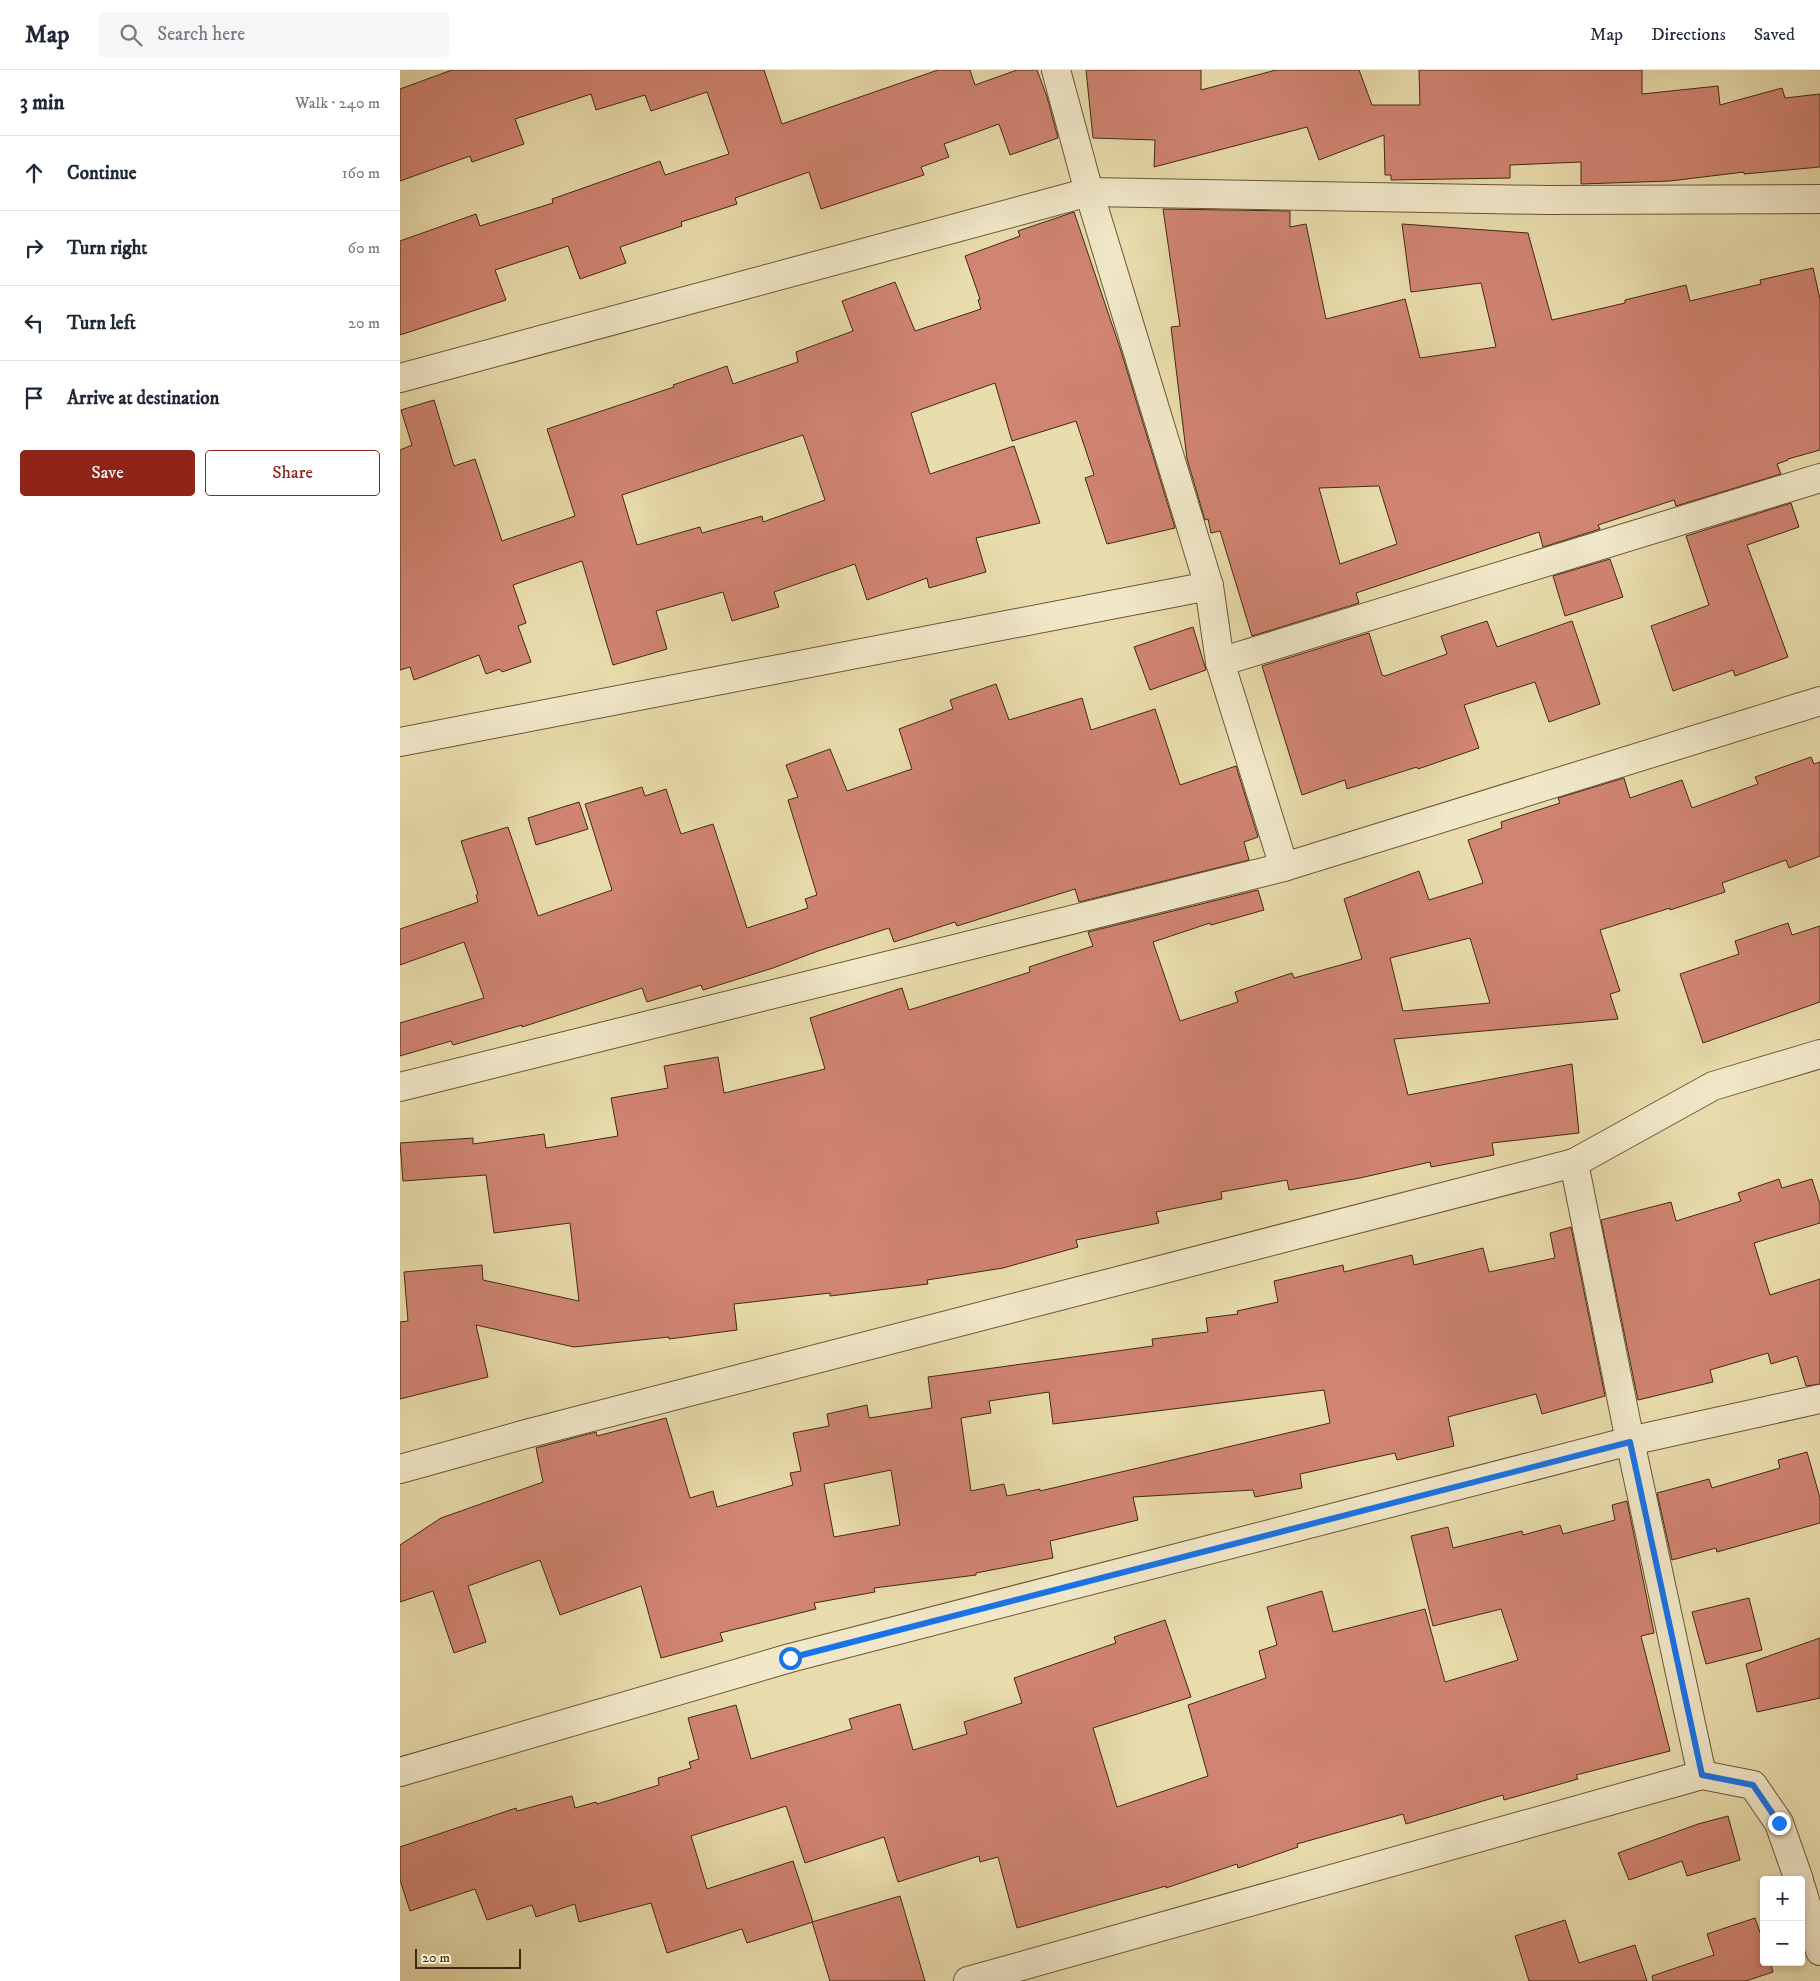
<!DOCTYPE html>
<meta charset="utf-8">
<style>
:root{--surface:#fff;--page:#f6f6f7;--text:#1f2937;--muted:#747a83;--line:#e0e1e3;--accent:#8f2418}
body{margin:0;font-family:"IM FELL DW Pica",serif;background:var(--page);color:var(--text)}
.controls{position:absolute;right:15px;bottom:15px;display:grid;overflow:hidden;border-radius:5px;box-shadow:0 2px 8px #0003}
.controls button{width:45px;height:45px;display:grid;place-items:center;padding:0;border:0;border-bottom:1px solid var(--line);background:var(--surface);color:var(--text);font:25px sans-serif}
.scale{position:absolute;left:15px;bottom:12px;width:106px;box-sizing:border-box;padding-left:5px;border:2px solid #412a10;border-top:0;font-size:14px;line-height:18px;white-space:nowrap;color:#412a10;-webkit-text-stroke:4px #f1e8c9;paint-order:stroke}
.stop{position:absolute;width:15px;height:15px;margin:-11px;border:4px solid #1a73e8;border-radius:50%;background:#fff}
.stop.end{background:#1a73e8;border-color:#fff;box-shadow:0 1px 5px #0008}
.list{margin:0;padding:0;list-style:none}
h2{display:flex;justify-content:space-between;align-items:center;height:65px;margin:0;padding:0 20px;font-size:21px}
h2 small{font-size:16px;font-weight:400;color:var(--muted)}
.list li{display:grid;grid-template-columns:32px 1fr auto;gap:15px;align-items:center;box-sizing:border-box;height:75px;padding:0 20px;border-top:1px solid var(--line)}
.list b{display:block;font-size:19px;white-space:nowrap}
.list em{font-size:16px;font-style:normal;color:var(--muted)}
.actions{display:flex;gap:10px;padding:15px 20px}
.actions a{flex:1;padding:11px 0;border:1px solid var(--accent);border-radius:5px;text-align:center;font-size:18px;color:var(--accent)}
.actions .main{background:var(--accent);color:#fff}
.icon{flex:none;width:28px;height:28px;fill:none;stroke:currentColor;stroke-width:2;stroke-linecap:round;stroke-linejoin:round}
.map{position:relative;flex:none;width:1420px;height:1911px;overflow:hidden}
header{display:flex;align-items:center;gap:30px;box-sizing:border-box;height:70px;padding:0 25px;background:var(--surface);border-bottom:1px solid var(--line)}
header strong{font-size:24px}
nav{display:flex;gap:28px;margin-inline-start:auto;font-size:18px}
.search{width:350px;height:45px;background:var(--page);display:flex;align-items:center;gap:12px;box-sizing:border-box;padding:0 18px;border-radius:5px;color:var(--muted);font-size:19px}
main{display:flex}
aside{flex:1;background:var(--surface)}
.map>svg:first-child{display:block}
.building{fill:#d08472;stroke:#412a10;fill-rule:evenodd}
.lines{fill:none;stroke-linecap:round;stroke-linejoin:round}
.street-casing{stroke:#6b5637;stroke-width:30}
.street{stroke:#f1e8c9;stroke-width:28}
.route{stroke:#1a73e8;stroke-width:6}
</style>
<header>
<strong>Map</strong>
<div class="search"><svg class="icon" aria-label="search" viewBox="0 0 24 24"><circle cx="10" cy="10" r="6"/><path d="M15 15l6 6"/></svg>Search here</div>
<nav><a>Map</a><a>Directions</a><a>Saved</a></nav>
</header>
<main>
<aside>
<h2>3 min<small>Walk · 240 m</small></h2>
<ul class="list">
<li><svg class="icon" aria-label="ahead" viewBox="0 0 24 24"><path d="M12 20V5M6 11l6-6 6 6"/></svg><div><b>Continue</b></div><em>160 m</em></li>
<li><svg class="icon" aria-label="right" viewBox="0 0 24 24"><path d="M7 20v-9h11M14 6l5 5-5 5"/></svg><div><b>Turn right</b></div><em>60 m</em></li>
<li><svg class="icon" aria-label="left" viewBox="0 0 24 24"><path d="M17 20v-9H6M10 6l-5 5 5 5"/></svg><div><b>Turn left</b></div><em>20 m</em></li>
<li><svg class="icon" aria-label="arrive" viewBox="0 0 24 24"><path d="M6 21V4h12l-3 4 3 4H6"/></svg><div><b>Arrive at destination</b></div></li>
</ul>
<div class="actions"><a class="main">Save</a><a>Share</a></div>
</aside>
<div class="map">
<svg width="1420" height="1911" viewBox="0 0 1420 1911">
<rect width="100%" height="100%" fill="#e9dcac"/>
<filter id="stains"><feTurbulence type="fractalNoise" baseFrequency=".004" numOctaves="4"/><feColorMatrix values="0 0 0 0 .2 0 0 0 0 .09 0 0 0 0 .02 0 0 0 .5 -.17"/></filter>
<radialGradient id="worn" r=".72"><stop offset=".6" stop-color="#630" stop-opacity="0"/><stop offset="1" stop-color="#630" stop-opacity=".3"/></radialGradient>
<g class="building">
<polygon points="52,0 364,0 382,54 538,0 570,0 575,15 617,0 637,0 647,27 658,68 610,85 599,54 544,74 549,87 521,97 524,105 421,139 409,102 335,128 337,134 281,152 282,156 220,177 226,193 180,209 168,176 95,200 106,230 0,265 0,171 76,144 80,156 153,133 152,129 260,91 265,105 329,84 307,22 251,41 245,25 196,40 191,24 115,49 124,74 72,92 70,86 0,111 0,19"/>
<polygon points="686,0 801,0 801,20 876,0 959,0 972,35 1020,35 1019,0 1242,0 1242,24 1318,16 1320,35 1382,18 1385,28 1420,24 1420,97 1344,104 1344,102 1270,111 1181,114 1181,92 1110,95 1110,108 991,110 991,105 985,105 984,65 919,90 907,57 754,97 755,70 693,68"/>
<path d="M 763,139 L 890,141 L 890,157 L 906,154 L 926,249 L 1005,229 L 1020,288 L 1096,277 L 1081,213 L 1011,222 L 1002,154 L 1128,163 L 1152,250 L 1225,233 L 1225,230 L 1286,215 L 1290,231 L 1361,214 L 1360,210 L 1413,198 L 1420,229 L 1420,380 L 1388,389 L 1388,390 L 1377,394 L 1381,404 L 1276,436 L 1274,430 L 1198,455 L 1200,459 L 1143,477 L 1139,462 L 956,523 L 959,533 L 852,566 L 820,461 L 811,463 L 808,449 L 805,450 L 787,389 L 771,257 L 780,256 ZM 979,416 L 997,474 L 940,494 L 919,418 Z"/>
<path d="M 674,142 L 721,281 L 775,458 L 707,474 L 685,408 L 694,405 L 676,351 L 612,371 L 595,313 L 511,343 L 530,404 L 614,376 L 640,453 L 576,468 L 586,502 L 529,518 L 527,508 L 467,530 L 455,494 L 374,522 L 379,537 L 332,551 L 323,522 L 256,541 L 267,579 L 213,595 L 182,491 L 113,515 L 126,553 L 118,556 L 131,592 L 102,602 L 100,599 L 86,604 L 79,585 L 14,610 L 10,597 L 0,600 L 0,380 L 12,375 L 1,340 L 34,330 L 54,396 L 75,389 L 102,471 L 175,446 L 147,359 L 274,317 L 273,315 L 327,296 L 333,314 L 398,292 L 396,282 L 453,261 L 442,231 L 495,212 L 515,261 L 581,239 L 578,230 L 580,229 L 565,186 L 620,166 L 618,161 ZM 403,365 L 425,430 L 363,452 L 362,446 L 302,463 L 300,457 L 237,475 L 222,425 Z"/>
<polygon points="1391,433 1399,457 1347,475 1388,587 1335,606 1333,600 1273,621 1251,556 1309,535 1286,466"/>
<polygon points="1210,489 1223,527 1165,546 1153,506"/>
<polygon points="1087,551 1097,577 1172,551 1200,634 1149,652 1135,612 1064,635 1079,678 1018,699 1017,697 947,719 945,710 902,725 862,596 969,563 982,605 985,606 1047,584 1041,566"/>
<polygon points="793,557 806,600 750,620 734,577"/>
<polygon points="596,614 609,650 682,628 691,660 755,639 780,715 836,696 858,767 844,772 849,790 679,832 675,819 557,856 555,852 494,872 489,858 418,881 373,898 303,920 301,915 247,932 242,918 122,957 122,955 53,975 51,971 0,986 0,953 84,928 64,872 0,895 0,859 78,832 76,825 78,824 61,771 108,757 138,846 212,820 185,734 242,717 245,726 266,719 281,764 313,754 347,858 408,838 405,829 417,825 388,730 398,727 386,695 430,679 447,721 512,699 499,659 553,639 550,630"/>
<path d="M 1411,687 L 1414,694 L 1420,692 L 1420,786 L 1389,798 L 1386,790 L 1322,813 L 1325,822 L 1270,840 L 1270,838 L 1200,860 L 1220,921 L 1210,924 L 1218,949 L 994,969 L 1008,1025 L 1172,994 L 1179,1063 L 1092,1073 L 1094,1085 L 1031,1097 L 1030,1092 L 960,1108 L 889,1120 L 887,1110 L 821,1122 L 822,1129 L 756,1142 L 759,1153 L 676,1170 L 678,1177 L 603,1198 L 527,1210 L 528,1214 L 430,1226 L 430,1223 L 334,1234 L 337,1260 L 269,1269 L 269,1267 L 174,1277 L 76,1255 L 88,1307 L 0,1329 L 0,1252 L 8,1251 L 4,1202 L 82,1195 L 83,1210 L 179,1231 L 170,1153 L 94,1163 L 86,1105 L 3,1111 L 0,1073 L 73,1068 L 73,1074 L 144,1064 L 146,1078 L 218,1066 L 211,1028 L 268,1018 L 264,996 L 318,987 L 324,1023 L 425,999 L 410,948 L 502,918 L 509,940 L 630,902 L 629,897 L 693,876 L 688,862 L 858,820 L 864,840 L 811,855 L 810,853 L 753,872 L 780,951 L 838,932 L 835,922 L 892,903 L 894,908 L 962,889 L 944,829 L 1019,801 L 1029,830 L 1083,813 L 1068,770 L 1102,758 L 1101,752 L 1160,733 L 1158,728 L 1224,708 L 1230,728 L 1282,710 L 1292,738 L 1358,714 L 1355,707 ZM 1070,868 L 1090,933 L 1003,941 L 990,888 Z"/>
<polygon points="179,732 188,759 136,775 128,748"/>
<polygon points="1388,853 1392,865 1420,856 1420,932 1303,973 1280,904 1339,884 1335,871"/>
<polygon points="1379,1109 1382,1118 1412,1109 1420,1134 1420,1153 1354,1173 1370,1225 1420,1209 1420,1314 1406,1316 1397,1286 1371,1294 1368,1283 1310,1300 1313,1312 1238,1330 1201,1150 1271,1132 1276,1151 1341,1131 1338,1123"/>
<path d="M 1171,1157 L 1205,1326 L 1142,1344 L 1136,1324 L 1048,1347 L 1054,1376 L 997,1390 L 995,1383 L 900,1404 L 902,1418 L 855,1427 L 853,1420 L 733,1427 L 738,1450 L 650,1471 L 653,1488 L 576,1503 L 576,1505 L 474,1518 L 475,1522 L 414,1533 L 416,1539 L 320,1563 L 323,1571 L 261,1588 L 241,1516 L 160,1545 L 140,1490 L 68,1516 L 86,1572 L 54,1583 L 33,1521 L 0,1532 L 0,1475 L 41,1448 L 143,1412 L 136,1378 L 196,1362 L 197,1366 L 266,1348 L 290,1428 L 313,1421 L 317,1437 L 393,1415 L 390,1403 L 401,1401 L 393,1363 L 429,1356 L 427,1344 L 467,1335 L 469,1348 L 532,1338 L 528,1307 L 753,1276 L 752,1269 L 808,1262 L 806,1248 L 838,1244 L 837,1241 L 878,1232 L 874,1211 L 943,1195 L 944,1202 L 1012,1185 L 1014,1195 L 1083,1178 L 1089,1202 L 1155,1188 L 1150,1163 ZM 924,1320 L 930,1353 L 640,1421 L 640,1419 L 607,1426 L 604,1414 L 571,1421 L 561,1348 L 591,1343 L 589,1331 L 649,1322 L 653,1354 ZM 491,1400 L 500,1455 L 434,1467 L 424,1414 Z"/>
<polygon points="1407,1382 1420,1428 1420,1453 1317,1482 1316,1478 1272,1490 1257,1423 1309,1409 1312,1418 1380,1398 1378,1390"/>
<polygon points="1227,1431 1254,1563 1241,1566 1270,1681 1176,1705 1178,1709 1104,1730 1103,1725 1006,1754 1003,1744 897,1774 898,1777 838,1798 837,1794 766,1818 766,1816 617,1858 598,1787 580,1792 579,1786 498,1812 484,1767 405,1793 386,1736 291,1766 307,1819 393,1791 413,1852 347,1873 342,1859 267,1883 251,1833 179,1852 175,1834 136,1847 132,1835 87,1850 75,1819 10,1841 0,1810 0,1777 116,1738 117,1741 172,1726 175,1738 196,1732 197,1734 259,1715 258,1708 291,1698 289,1692 299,1689 288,1648 336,1635 351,1689 452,1659 449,1649 500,1634 513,1680 567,1664 564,1652 622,1633 614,1608 716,1573 714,1567 765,1550 791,1627 693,1658 717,1737 808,1706 788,1635 866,1608 859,1581 877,1575 867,1537 922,1521 933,1562 1025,1539 1045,1612 1118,1590 1101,1539 1033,1556 1011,1466 1048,1457 1053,1478 1122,1461 1123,1465 1160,1455 1163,1464 1215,1450 1212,1435"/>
<polygon points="1349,1528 1362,1580 1306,1594 1292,1542"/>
<polygon points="1420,1568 1420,1628 1357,1642 1346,1594"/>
<polygon points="1328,1746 1340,1790 1287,1806 1282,1791 1229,1810 1218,1783 1298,1754"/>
<polygon points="500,1826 525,1911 430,1911 412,1852"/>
<polygon points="1355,1848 1364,1874 1364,1892 1370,1892 1373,1902 1346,1911 1253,1911 1252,1906 1314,1885 1307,1864"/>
<polygon points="1165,1850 1179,1893 1235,1875 1247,1911 1129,1911 1115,1866"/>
</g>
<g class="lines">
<defs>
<g id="street">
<polyline points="656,0 689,122 809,516 820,592 884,797"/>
<polyline points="0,308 689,122 1146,130 1420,129"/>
<polyline points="820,592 1420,408"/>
<polyline points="0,672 809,516"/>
<polyline points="0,1017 884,797 1420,631"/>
<polyline points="1174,1093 1230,1371 1302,1705"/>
<polyline points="0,1399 126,1364 1174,1093 1313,1016 1420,984"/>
<polyline points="0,1702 390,1588 1230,1371 1420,1329"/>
<polyline points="1401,1817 1420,1881"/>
<polyline points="568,1911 1302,1705 1353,1715 1379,1753 1399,1810"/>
</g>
</defs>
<use href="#street" class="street-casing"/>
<use href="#street" class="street"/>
</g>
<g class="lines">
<polyline class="route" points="390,1588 1230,1372 1302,1705 1353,1715 1379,1753"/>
</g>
<rect width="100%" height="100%" filter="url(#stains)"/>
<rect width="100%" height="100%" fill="url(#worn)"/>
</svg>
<div class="controls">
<button>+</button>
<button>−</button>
</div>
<div class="scale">20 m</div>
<div class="stop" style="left:390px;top:1588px"></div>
<div class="stop end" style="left:1379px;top:1753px"></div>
</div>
</main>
